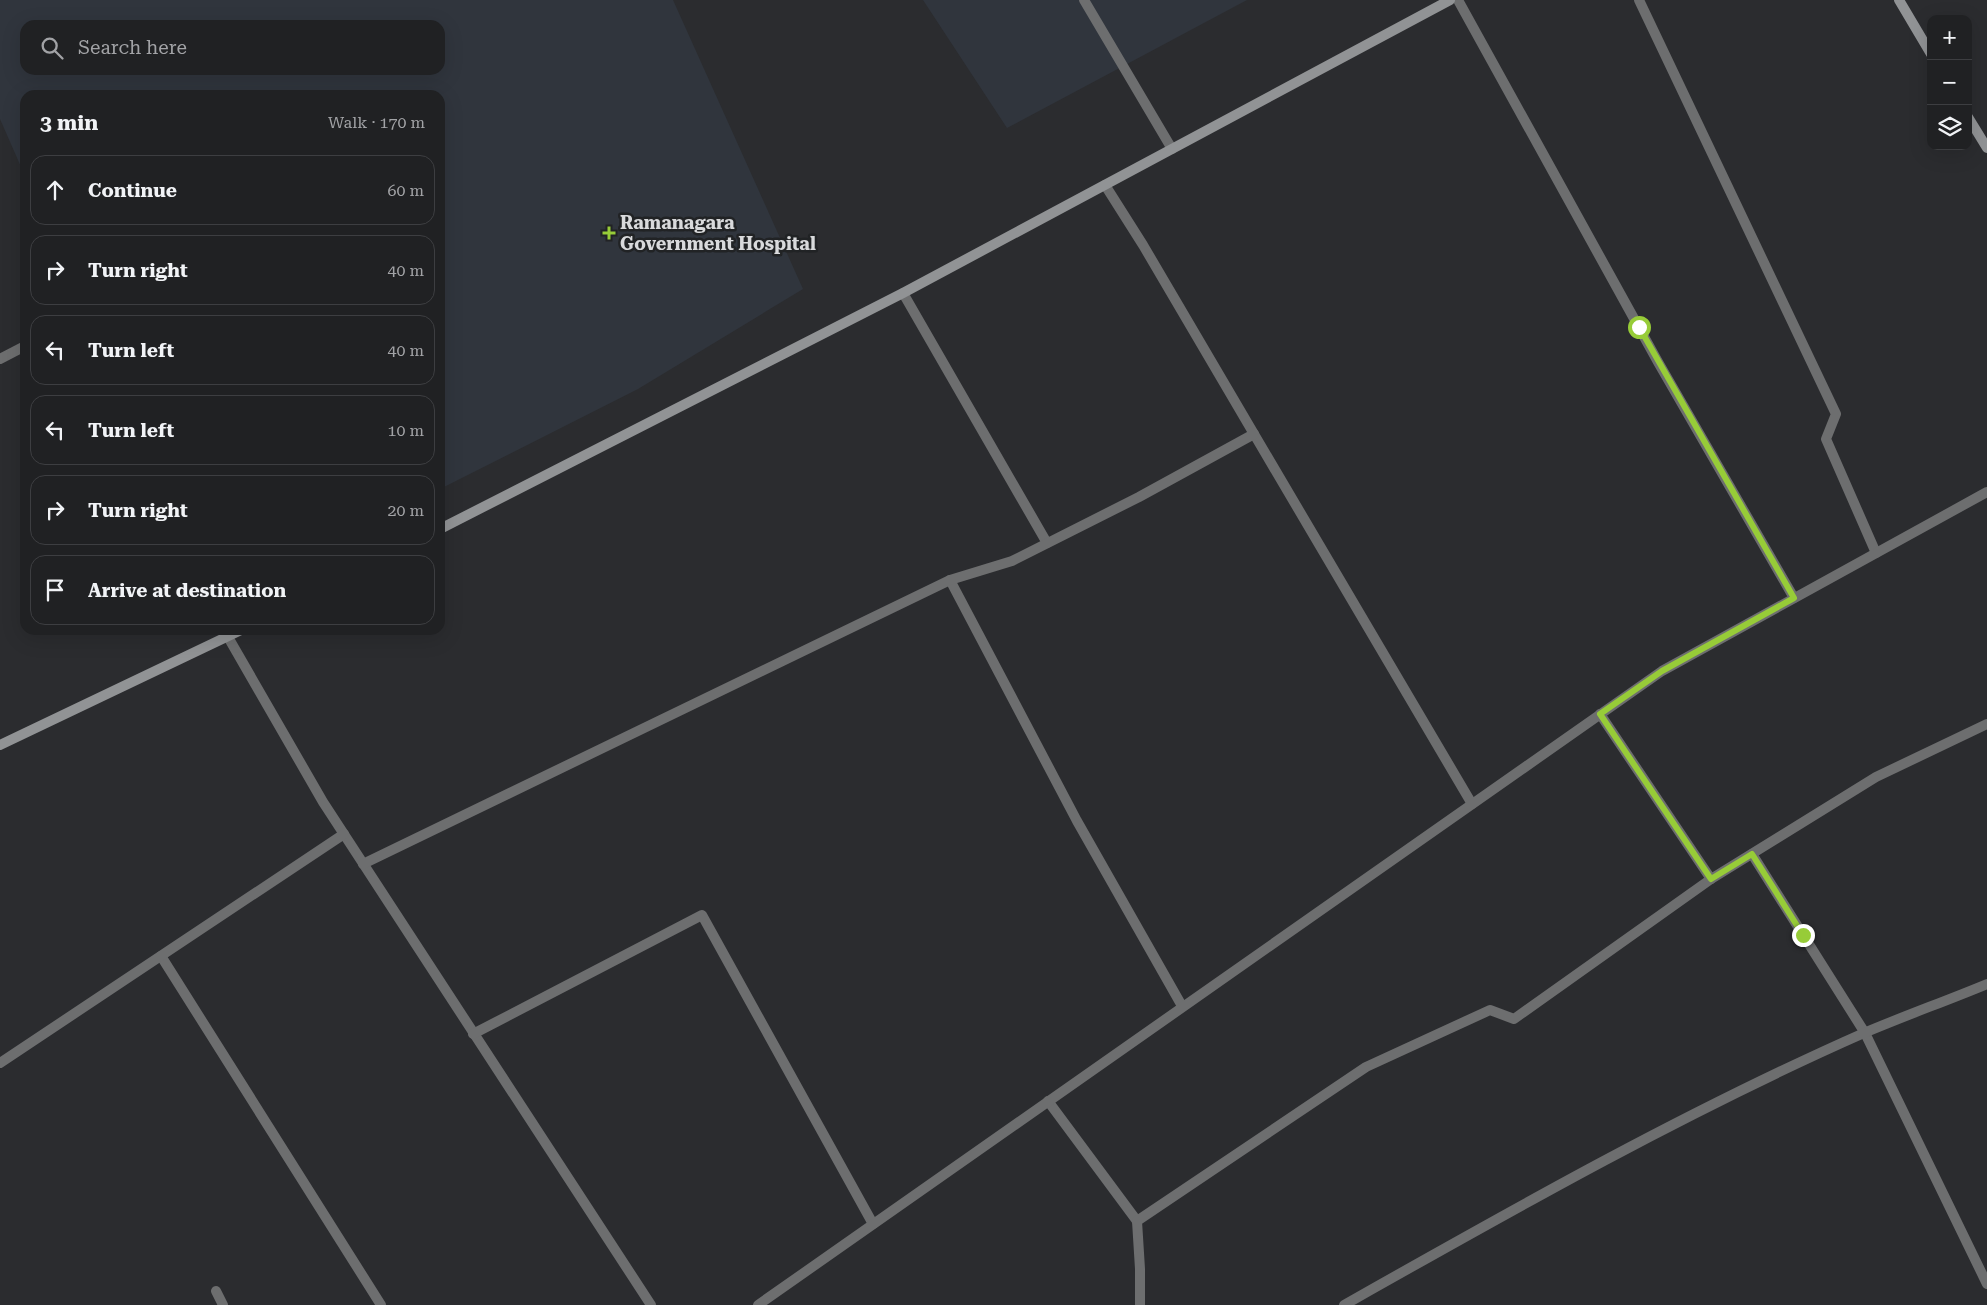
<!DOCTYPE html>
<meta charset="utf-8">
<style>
:root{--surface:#202123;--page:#2d2e30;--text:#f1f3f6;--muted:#a2a3a6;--line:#3d3e41}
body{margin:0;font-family:"Roboto Serif",serif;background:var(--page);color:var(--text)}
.controls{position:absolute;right:15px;top:15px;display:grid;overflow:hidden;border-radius:10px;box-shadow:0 5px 20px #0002}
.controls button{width:45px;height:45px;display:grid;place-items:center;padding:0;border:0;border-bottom:1px solid var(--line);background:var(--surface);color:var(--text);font:25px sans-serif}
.stop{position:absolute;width:15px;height:15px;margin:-11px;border:4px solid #97cc38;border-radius:50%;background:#fff}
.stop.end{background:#97cc38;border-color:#fff;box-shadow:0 1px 5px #0008}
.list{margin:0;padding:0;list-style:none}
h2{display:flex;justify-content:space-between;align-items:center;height:65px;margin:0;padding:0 20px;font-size:21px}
h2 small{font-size:16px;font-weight:400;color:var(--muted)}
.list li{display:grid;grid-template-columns:32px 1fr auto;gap:15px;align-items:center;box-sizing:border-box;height:70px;margin:0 10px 10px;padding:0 10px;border:1px solid var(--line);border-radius:15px}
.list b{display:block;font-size:19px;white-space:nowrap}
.list em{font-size:16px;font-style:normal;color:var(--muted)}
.icon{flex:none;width:28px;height:28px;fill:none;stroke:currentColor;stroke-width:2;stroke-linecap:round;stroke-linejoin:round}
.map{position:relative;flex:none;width:1987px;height:1305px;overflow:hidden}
.search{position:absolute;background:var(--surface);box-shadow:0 5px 20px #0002;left:20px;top:20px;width:425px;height:55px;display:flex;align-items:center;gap:12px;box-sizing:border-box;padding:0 18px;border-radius:15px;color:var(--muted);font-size:19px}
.panel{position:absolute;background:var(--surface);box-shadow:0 5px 20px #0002;left:20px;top:90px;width:425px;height:545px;border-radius:15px}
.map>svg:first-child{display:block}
.built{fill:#30353d;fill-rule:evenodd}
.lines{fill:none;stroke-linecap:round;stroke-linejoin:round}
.minor{stroke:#6d6e6f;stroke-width:10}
.secondary{stroke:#919395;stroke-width:10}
.route{stroke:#97cc38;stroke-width:6}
.poi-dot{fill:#97cc38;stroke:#212325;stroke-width:2}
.labels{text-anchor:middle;stroke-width:5;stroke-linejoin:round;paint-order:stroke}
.poi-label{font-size:18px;font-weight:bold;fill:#d9dadc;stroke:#212325;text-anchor:start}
</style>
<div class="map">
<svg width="1987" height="1305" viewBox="0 0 1987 1305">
<rect width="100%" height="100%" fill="#2b2c2f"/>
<g class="built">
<path d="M 0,0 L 673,0 L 803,289 L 638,389 L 440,489 L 440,95 L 25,95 L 25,176 L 0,119 ZM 25,25 L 440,25 L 440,70 L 25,70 Z"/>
<polygon points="923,0 1247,0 1007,128"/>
</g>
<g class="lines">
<g class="minor">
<polyline points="1084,0 1172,149"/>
<polyline points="1458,0 1658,362 1794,598"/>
<polyline points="1639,0 1836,414 1826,439 1876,553"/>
<polyline points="903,293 1047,543"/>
<polyline points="0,359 25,346"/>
<polyline points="1254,434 1472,804"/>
<polyline points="950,580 1077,821 1182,1006"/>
<polyline points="228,637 323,802 651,1305"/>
<polyline points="1600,714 1711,879"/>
<polyline points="1752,854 1865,1033 1987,1284"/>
<polyline points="363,864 950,580 1012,561 1139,497 1254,434 1143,245 1105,185"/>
<polyline points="161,956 381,1305"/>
<polyline points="473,1034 702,915 873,1224"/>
<polyline points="0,1063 344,834"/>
<polyline points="1048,1101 1137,1221"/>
<polyline points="216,1291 223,1305"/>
<polyline points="758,1305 1662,671 1987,492"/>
<polyline points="1140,1305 1140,1269 1137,1221 1366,1067 1490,1010 1514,1019 1711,879 1876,777 1987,724"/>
<path d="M 1344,1305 C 1514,1209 1685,1112 1864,1033 C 1904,1016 1946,1001 1987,984"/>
</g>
<g class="secondary">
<polyline points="1899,0 1931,54"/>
<polyline points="1968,117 1987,148"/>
<polyline points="440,529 903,293 1450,0"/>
<polyline points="0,745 241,630"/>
</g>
</g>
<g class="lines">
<polyline class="route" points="1639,327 1794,598 1662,671 1600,714 1711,879 1752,854 1803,935"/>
</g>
<path class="poi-dot" d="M606.5 225.5h5v5h5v5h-5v5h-5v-5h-5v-5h5z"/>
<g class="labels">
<g class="poi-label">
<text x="620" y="229">Ramanagara<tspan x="620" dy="21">Government Hospital</tspan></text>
</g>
</g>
</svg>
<div class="controls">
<button>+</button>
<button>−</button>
<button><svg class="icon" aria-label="layers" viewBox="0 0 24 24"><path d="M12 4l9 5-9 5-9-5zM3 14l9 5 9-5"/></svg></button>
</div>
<div class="stop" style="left:1639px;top:327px"></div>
<div class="stop end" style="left:1803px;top:935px"></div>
<div class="search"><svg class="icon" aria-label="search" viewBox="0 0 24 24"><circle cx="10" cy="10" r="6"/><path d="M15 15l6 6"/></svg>Search here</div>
<section class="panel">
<h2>3 min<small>Walk · 170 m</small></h2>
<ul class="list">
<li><svg class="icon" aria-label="ahead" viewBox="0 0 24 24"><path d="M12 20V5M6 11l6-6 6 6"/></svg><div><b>Continue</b></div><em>60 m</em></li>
<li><svg class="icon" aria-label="right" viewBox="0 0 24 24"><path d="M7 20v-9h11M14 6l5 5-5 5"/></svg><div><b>Turn right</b></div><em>40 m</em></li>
<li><svg class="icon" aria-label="left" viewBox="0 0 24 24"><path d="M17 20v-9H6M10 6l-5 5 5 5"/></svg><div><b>Turn left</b></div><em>40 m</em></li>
<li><svg class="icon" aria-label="left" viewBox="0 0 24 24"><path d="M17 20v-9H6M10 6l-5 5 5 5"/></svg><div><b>Turn left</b></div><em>10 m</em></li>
<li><svg class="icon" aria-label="right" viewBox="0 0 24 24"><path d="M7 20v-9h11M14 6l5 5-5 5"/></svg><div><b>Turn right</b></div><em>20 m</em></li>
<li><svg class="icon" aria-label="arrive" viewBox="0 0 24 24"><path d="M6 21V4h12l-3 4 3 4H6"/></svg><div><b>Arrive at destination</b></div></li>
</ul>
</section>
</div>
